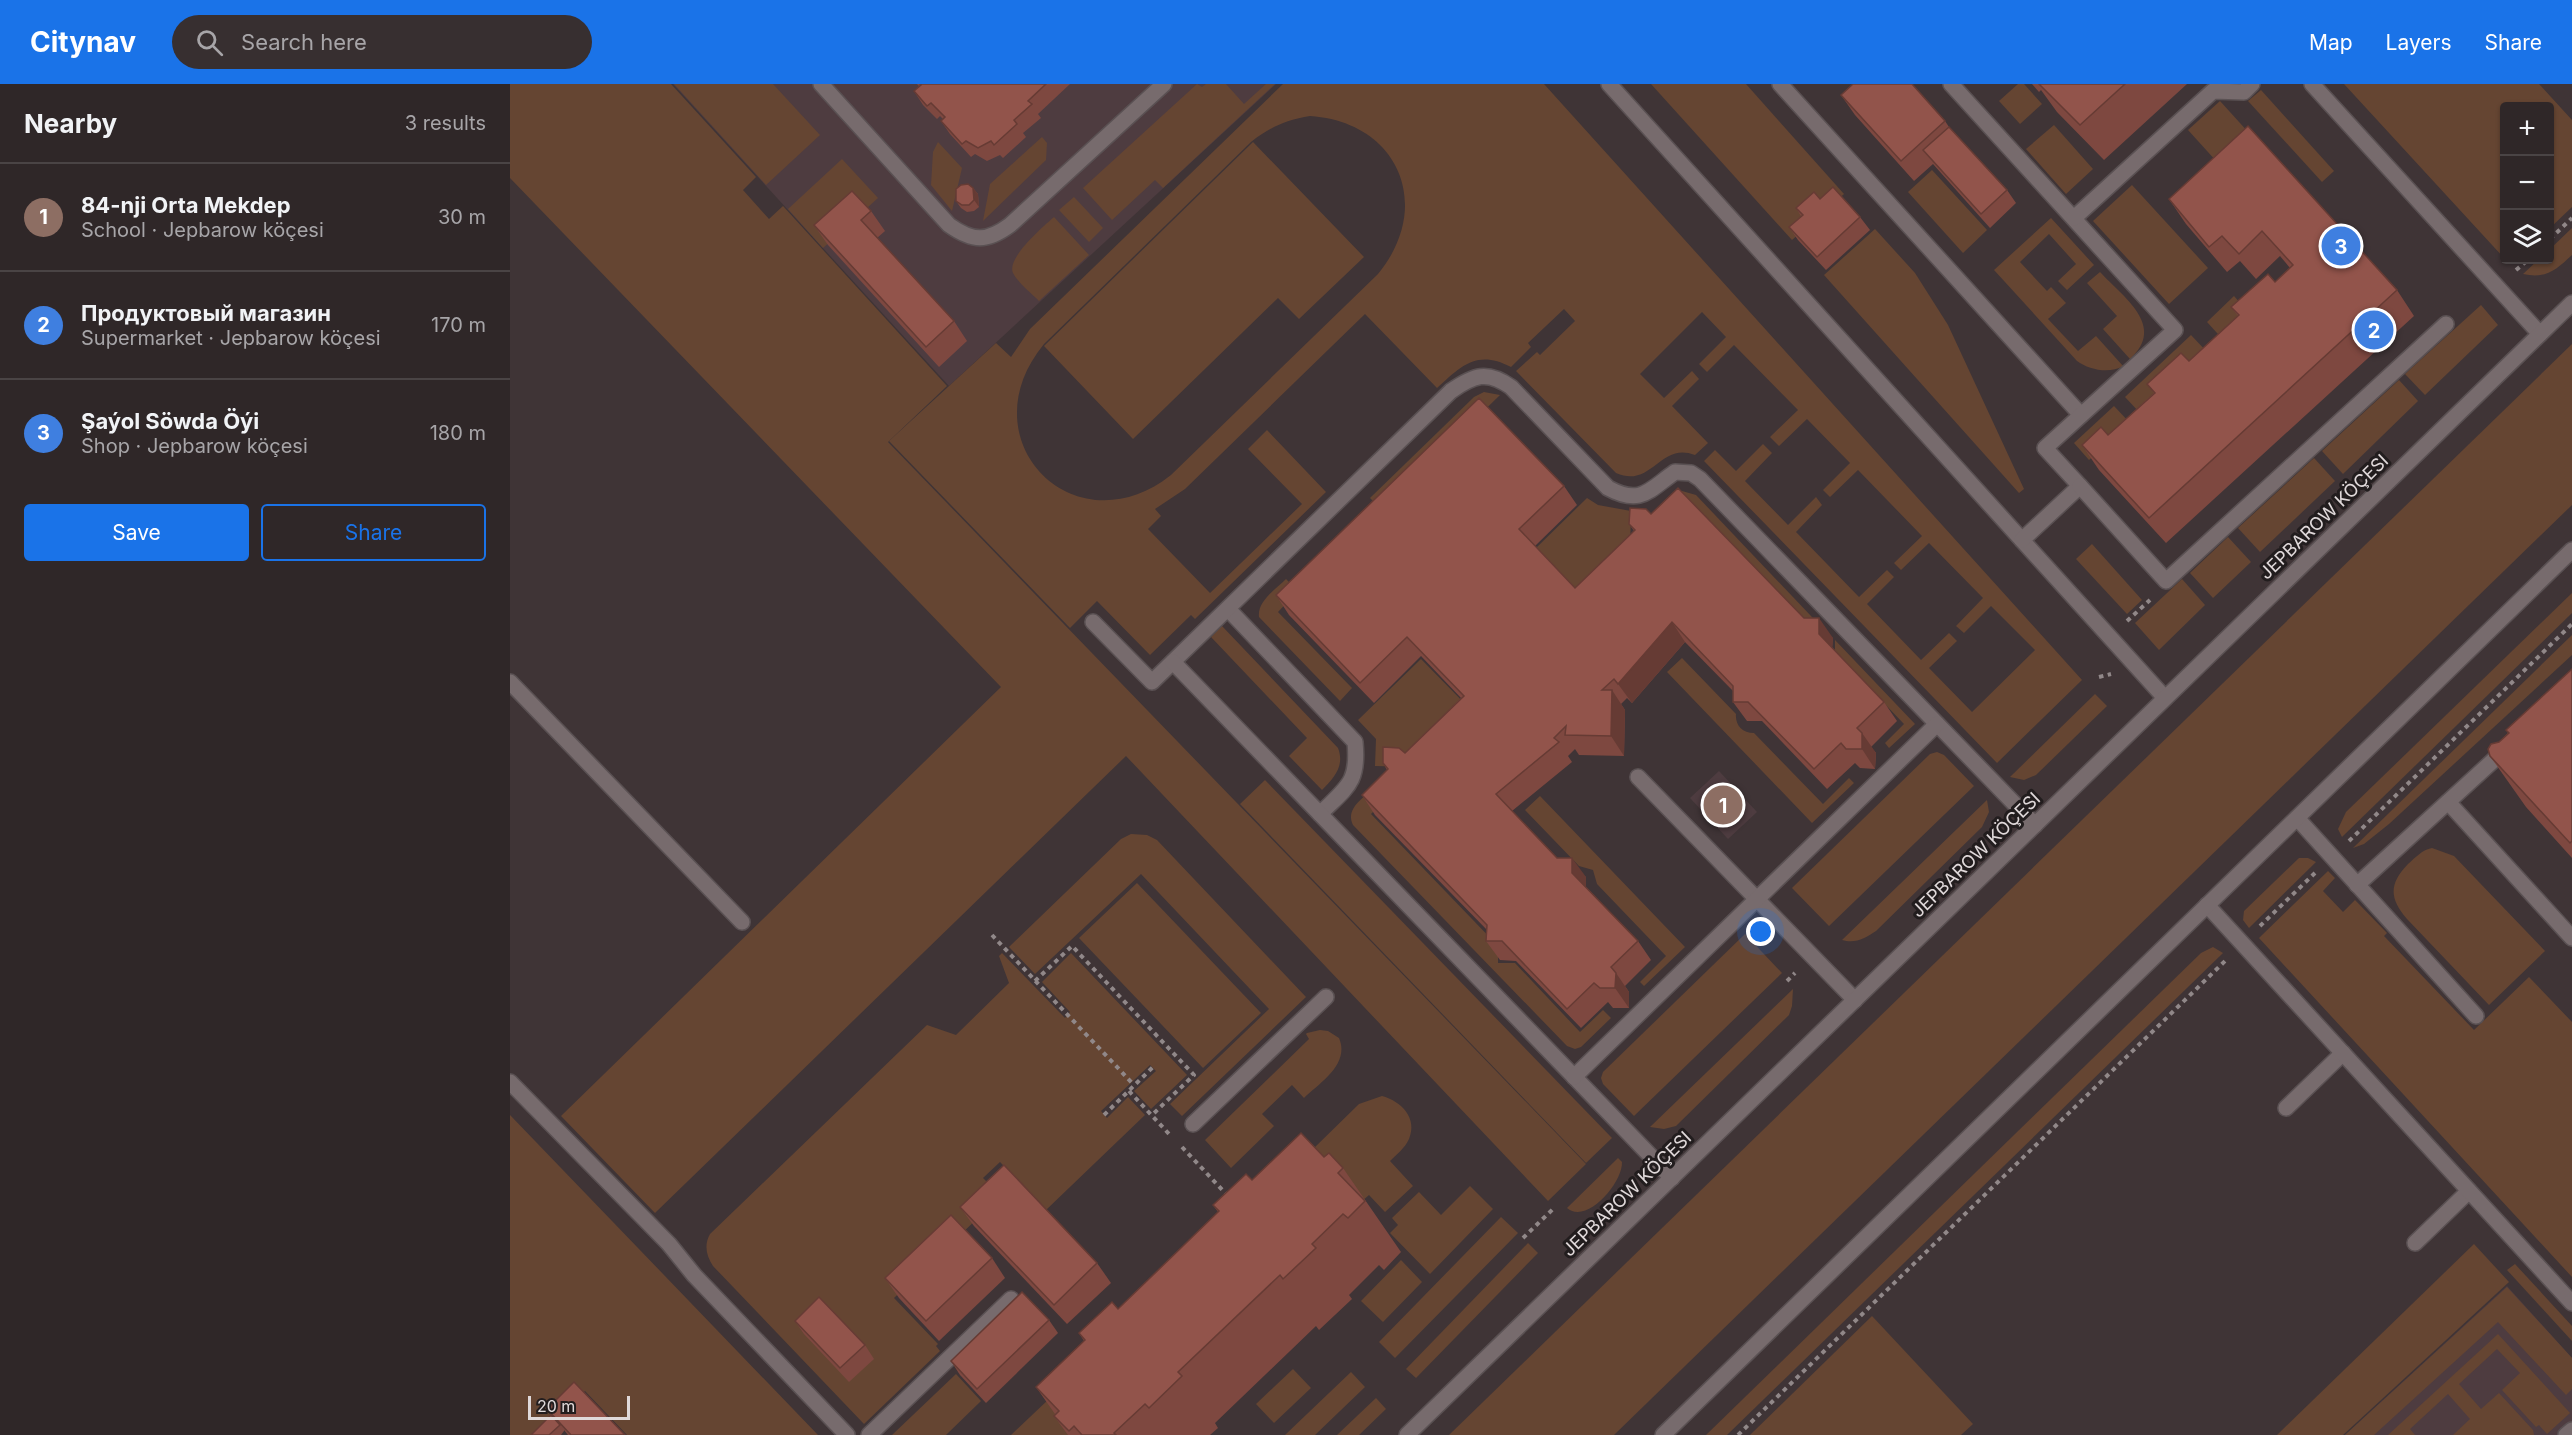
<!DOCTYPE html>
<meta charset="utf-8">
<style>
:root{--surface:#2f2728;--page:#372f30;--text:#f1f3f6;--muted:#a7a5a8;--line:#4a4445;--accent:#1a73e8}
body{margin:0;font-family:Inter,sans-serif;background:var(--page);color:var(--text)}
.controls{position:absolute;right:18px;top:18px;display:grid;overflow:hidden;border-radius:6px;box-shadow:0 2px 4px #0004}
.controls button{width:54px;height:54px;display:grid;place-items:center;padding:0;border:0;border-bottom:2px solid var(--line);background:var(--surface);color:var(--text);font:30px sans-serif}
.scale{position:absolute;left:18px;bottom:15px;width:102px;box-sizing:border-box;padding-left:6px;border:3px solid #e0d9da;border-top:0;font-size:16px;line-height:21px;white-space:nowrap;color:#e0d9da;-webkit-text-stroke:4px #221d1e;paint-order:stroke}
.you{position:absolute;left:1251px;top:848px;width:21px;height:21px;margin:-15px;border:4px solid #fff;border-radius:50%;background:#1a73e8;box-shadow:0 0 0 9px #1a73e833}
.badge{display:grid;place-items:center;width:39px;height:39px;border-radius:50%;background:var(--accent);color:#fff;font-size:20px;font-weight:700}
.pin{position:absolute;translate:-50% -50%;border:3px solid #fff;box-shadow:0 2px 6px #0006}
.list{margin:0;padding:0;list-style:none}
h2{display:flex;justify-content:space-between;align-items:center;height:78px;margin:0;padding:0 24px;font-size:26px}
h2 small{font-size:20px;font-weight:400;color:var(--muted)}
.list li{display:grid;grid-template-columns:39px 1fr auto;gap:18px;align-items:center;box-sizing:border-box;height:108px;padding:0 24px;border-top:2px solid var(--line)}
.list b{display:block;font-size:22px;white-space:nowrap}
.list p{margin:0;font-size:20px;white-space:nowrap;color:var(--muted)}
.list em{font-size:20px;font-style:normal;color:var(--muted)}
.actions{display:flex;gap:12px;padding:18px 24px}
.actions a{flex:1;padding:14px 0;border:2px solid var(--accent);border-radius:6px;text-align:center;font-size:21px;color:var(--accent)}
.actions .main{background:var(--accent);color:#fff}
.icon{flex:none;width:33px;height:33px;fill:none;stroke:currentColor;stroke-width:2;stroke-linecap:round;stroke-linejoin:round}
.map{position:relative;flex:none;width:2062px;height:1351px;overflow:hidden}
header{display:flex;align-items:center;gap:36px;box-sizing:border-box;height:84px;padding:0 30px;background:var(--accent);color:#fff}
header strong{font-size:28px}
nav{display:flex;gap:33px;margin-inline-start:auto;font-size:21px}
.search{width:420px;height:54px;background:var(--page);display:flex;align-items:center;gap:15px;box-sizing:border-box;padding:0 21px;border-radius:33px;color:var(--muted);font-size:22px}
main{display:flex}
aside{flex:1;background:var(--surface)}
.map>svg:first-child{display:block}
.built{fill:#4e3c40}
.green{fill:#654532;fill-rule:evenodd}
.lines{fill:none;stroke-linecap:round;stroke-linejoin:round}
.lane-casing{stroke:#5a5153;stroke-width:18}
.street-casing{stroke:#5a5153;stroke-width:18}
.path{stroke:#918889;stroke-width:4;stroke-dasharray:4.5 4.5;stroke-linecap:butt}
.lane{stroke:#776b6d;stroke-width:15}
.street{stroke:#776b6d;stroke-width:15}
.wall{fill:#7e4840}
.shaded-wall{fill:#663b34}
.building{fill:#92544b;stroke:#663b34;stroke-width:1.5}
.labels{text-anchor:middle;stroke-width:6;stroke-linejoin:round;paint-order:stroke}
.street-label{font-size:18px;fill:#e0d9da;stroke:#221d1e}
</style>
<header>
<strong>Citynav</strong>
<div class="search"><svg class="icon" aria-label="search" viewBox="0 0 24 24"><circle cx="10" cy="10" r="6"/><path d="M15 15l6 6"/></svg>Search here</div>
<nav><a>Map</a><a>Layers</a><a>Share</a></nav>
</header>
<main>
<aside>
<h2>Nearby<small>3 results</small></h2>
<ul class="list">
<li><span class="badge" style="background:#8d6e63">1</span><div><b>84-nji Orta Mekdep</b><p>School · Jepbarow köçesi</p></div><em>30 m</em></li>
<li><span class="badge" style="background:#3f7fe0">2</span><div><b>Продуктовый магазин</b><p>Supermarket · Jepbarow köçesi</p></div><em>170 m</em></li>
<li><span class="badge" style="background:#3f7fe0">3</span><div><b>Şaýol Söwda Öýi</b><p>Shop · Jepbarow köçesi</p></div><em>180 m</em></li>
</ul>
<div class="actions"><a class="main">Save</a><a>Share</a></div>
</aside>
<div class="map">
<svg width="2062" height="1351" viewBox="0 0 2062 1351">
<rect width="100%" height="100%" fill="#3f3436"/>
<g class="built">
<polygon points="163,0 766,0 439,302"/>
<polygon points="1209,687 1247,728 1218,755 1180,714"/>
<polygon points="1997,1202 2062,1274 2062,1351 1835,1351"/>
</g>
<g class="green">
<polygon points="0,0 161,0 246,93 233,106 259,135 273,122 437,302 378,358 1076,1080 1038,1117 616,672 145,1129 51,1032 491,603 0,94"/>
<polygon points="164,0 263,0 310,51 256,101"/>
<polygon points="687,0 692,3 696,0 716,0 734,20 756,0 765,0 653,104 645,96 602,136 573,104"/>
<path d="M 773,0 L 1034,0 L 1572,596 L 1487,679 L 1194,377 L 1205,366 L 1226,387 L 1253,360 L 1262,369 L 1235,397 L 1278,441 L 1306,413 L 1312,421 L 1286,448 L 1349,513 L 1377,486 L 1384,493 L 1357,520 L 1411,576 L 1439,549 L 1447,557 L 1419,584 L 1462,628 L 1525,566 L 1481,522 L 1454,549 L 1446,542 L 1473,514 L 1419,459 L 1391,486 L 1384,479 L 1412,452 L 1348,386 L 1320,413 L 1313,406 L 1340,379 L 1297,335 L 1269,362 L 1260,353 L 1288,326 L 1224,261 L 1197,288 L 1189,280 L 1216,253 L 1192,228 L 1130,290 L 1154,314 L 1182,287 L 1189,295 L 1162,322 L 1198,359 L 1185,371 C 1150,357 1142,405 1106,389 L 1006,287 L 1027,268 L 1030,271 L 1065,237 L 1054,225 L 1018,259 L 1021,263 L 1001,283 C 967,265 951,282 927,304 L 855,230 L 675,405 L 645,425 L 651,432 L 638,445 L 700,509 L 792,420 L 738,365 L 757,346 L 816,408 L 685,535 L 681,531 L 640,571 L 587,517 L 560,544 L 379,357 L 486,259 L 501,273 L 520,245 ZM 800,32 C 889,38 924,122 868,190 L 661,391 C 565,467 455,356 534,260 L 741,58 C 760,43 776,36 800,32 Z"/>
<polygon points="1141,0 1236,0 1334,110 1282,156"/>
<polygon points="1508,0 1514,0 1532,20 1510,40 1489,17"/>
<polygon points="1834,0 2029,0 2062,36 2062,123 2040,144 2040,22 1994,22 1994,174"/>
<polygon points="1751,6 1824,87 1812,98 1738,17"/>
<polygon points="1710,17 1749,60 1717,89 1678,46"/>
<polygon points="1544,41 1583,85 1556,110 1516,65"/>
<polygon points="532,53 537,59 536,76 473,137 480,100"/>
<polygon points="428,58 452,84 442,127 421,101 423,68"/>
<polygon points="743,58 854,173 789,235 768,214 623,355 534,262"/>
<polygon points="332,75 368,114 313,164 278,125"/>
<polygon points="1422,86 1477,146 1453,169 1398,108"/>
<polygon points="1622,101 1698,184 1659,220 1583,137"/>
<polygon points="564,113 593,144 579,158 549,126"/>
<path d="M 544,133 L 579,171 L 529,217 C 521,209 508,199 503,189 C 496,174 534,142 544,133 Z"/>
<path d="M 1541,134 L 1584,181 L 1557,206 L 1548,197 L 1566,180 L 1539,150 L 1510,178 L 1537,207 L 1541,203 L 1556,219 L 1538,235 L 1568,267 L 1586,252 L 1613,282 C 1600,290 1579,286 1567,277 L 1484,186 Z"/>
<path d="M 2062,144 L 2062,171 C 2046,186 2036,195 2013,190 L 2028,176 L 2040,176 L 2040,165 Z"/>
<polygon points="1365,145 1405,189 1438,241 1514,405 1509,409 1314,191"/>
<path d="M 1590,188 C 1613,213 1657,242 1620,275 L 1593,245 L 1607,232 L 1577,199 Z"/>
<polygon points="1724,212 1745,236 1718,261 1697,238"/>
<polygon points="1971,221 1988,241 1915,311 1895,290"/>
<polygon points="1681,251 1697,268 1630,329 1615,313"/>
<polygon points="2062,260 2062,421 1104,1351 939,1351"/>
<polygon points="1889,296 1908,317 1833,390 1812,367"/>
<polygon points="974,308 990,311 872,426 860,414 964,313"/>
<polygon points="1604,322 1620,339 1579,376 1564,359"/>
<polygon points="1804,374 1825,397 1750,468 1728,444"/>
<polygon points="1172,407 1186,411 1320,552 1308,551 1164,410"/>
<polygon points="1077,414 1088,421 1121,427 1120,467 1072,514 1025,465"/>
<polygon points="1718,453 1741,478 1703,514 1680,489"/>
<polygon points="1582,460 1632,516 1617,530 1566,475"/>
<path d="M 776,495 L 788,507 L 768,528 L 842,604 L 830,617 L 749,533 C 747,517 766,505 776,495 Z"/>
<polygon points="1672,495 1695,521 1649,566 1625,539"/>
<polygon points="2062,509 2062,529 1832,753 1828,745 1836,728"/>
<path d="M 712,542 L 828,664 C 835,682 824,694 812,706 L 779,672 L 797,654 L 701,553 Z"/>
<polygon points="2062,551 2062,571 1879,740 1854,760 1843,764"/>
<polygon points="1325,556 1405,640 1379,664 1375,659 1394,640 1325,568"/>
<path d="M 1172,574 L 1226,630 C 1225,641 1232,649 1244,649 L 1313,720 L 1339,694 L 1344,699 L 1302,739 L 1157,588 Z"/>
<polygon points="911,575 964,629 909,683 865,682 866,655 848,636"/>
<polygon points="1585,610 1597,622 1526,691 1514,696 1500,693"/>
<polygon points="1427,668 1434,671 1464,702 1319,842 1282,804 1420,670"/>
<polygon points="755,696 1102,1054 1076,1079 730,720"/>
<path d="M 864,704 L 887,704 L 861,730 L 988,862 L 988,879 L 1005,879 L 1070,948 L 1093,926 L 1101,934 L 1071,963 L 1065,965 L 1057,962 L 843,741 C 835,725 853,714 864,704 Z"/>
<polygon points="1030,712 1175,863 1134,902 1130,898 1156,872 1087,800 1083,786 1069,782 1015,726"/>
<path d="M 1477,716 L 1479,728 L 1472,743 L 1366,847 C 1355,854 1346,860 1332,856 Z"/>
<polygon points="621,750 637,751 647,756 796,913 672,1032 660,1020 759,925 631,790 525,890 499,863 611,755"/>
<path d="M 1922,764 L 1944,772 L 2035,867 L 1979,921 L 1897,835 C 1879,814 1879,800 1898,780 C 1906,773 1912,766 1922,764 Z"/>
<polygon points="1789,774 1798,774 1806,778 1739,844 1733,836 1734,827"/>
<polygon points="1818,787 1825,794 1813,807 1833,828 1845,816 1877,849 1874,852 1964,946 2019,893 2062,938 2062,1193 1749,854"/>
<polygon points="627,799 751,929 693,984 569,854"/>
<polygon points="1235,850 1272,889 1124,1032 1093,1000 1091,994 1093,988"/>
<polygon points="1703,863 1713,869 1217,1351 1196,1351 1691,869"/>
<path d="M 492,869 L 555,934 L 560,928 L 532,898 L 561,869 L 677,991 L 641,1025 L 624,1007 L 646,987 L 640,981 L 591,1027 L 597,1034 L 618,1013 L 635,1031 L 536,1126 L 490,1078 L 473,1094 L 491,1112 L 384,1214 L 428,1260 L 426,1262 L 430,1267 L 354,1340 L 203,1182 C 196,1171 194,1161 200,1150 L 417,941 L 446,951 L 499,899 L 489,872 Z"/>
<polygon points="1283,905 1282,922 1279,931 1166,1042 1154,1045 1140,1043"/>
<path d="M 810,946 L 818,947 L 829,954 C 840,980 811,998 794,1014 L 782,1001 L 752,1030 L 764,1042 L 721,1084 L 695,1056 L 799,955 L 796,950 L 797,949 Z"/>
<path d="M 872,1012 C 891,1017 908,1034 899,1055 C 895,1064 886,1071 880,1077 L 903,1102 L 875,1128 L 859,1111 L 851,1118 L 802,1066 L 849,1020 Z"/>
<polygon points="0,1031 308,1351 117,1351 75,1307 29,1351 0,1351"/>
<path d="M 1108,1074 L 1112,1078 C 1113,1098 1077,1141 1057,1124 Z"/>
<polygon points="960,1102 983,1125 920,1190 880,1149 888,1141 882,1134 909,1108 931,1131"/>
<polygon points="991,1133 1008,1149 885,1274 869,1258"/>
<polygon points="1018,1159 1028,1169 906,1294 896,1285"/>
<polygon points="1964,1160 1999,1198 1833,1351 1767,1351"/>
<polygon points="891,1176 912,1198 873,1238 851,1217"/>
<polygon points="2005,1180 2062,1242 2062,1257 1997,1186"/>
<polygon points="1997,1203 2062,1274 2062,1305 2056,1311 1988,1238 1864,1351 1835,1351"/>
<polygon points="1362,1232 1463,1340 1451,1351 1240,1351"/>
<polygon points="1988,1250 2060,1329 2037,1350 2029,1341 2026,1343 1992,1306 2010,1289 1987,1265 1949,1300 1971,1325 1989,1309 2023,1346 2024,1351 1943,1351 1960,1335 1938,1310 1900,1345 1905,1351 1878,1351"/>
<polygon points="578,1278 561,1351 501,1351"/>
<polygon points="783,1285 801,1304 764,1339 746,1320"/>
<polygon points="841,1288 855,1303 805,1351 775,1351"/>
<polygon points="446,1290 471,1317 436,1351 382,1351"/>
<polygon points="866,1314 876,1325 849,1351 827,1351"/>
</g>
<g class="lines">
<defs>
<g id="lane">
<path d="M 311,0 L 439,141 C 463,158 477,158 500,141 L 654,0"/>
<polyline points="1099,0 1655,614"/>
<polyline points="1270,0 1571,331"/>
<polyline points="1441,0 1665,246 1535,364 1570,402 1512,456"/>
<polyline points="1802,0 2030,250"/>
<polyline points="1564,134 1703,7 1734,8 1742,0"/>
<polyline points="1570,402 1656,497 1936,240"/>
<path d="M 718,525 L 845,658 C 849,699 837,703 810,730"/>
<path d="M 583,538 L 642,598 L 941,307 C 964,291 977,286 1001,303 L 1098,404 C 1131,422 1139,406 1165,388 L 1181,389 L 1190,395 L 1525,741"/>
<polyline points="663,578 1162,1094"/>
<polyline points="0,598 232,838"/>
<polyline points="1128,693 1345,916"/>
<polyline points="1938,718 2062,854"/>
<polyline points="1787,734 1966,932"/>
<polyline points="1847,801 1998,663"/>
<polyline points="1064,993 1427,640"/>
<polyline points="0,998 159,1160 184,1191 337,1351"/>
<polyline points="1776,1024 1833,969"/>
<polyline points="683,1040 816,913"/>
<polyline points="1905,1159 1959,1107"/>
<polyline points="359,1351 501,1215"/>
<polyline points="2056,1351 2062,1346"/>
</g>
<g id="street">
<polyline points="1697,821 2062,1219"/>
<polyline points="897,1351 2062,219"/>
<polyline points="1153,1351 2062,466"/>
</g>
</defs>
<use href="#lane" class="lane-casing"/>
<use href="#street" class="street-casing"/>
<g class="path">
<polyline points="2040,155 2062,134"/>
<polyline points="2006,186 2018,176"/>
<polyline points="1617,537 1640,516"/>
<polyline points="1589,593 1601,590"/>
<polyline points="1839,757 2062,540"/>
<polyline points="1750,842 1805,789"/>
<polyline points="482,851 624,1001"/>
<polyline points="525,897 562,862 684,991 642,1031"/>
<polyline points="1277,897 1285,889"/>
<polyline points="619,1007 660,1051"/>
<polyline points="594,1031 643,983"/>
<polyline points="672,1063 718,1112"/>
<polyline points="1013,1154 1043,1125"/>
<polyline points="1228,1351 1715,877"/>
</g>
<use href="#lane" class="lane"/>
<use href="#street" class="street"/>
</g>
<g class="wall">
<polygon points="407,0 560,0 528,30 531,34 513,49 516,53 493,74 490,71 477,77 465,70 461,73 440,50 431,37 433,35 430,32 427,35 413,21 404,7 409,2"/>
<polygon points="1522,0 1677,0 1594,76 1547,28 1531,6 1529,8"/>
<polygon points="1331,11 1435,37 1439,43 1497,106 1506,119 1480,144 1423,80 1404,97 1345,31"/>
<polygon points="1738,42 1887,206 1904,232 1656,459 1589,386 1572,361 1598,351 1644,309 1637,300 1679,277 1728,232 1721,223 1765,198 1780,184 1770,172 1746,195 1730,177 1717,188 1676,140 1659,115"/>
<polygon points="463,104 468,110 469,123 464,127 457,128 451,124 446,117"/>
<polygon points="1310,115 1350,133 1360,146 1316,186 1288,156 1279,143 1291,132 1286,124"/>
<polygon points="361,127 375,147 367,154 444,237 457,257 429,283 318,161 304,141"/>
<polygon points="1054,402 1067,421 1025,462 1065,504 1124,447 1119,440 1141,430 1323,554 1322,564 1374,618 1387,637 1361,663 1366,669 1365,685 1350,684 1345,679 1317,705 1252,637 1237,637 1223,618 1223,607 1175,558 1122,619 1117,614 1111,620 1115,626 1114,672 1069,671 1065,665 1058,672 1062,678 1002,727 1047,774 1076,793 1076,803 1128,857 1141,876 1115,902 1119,908 1119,924 1103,924 1098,918 1071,944 1006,877 990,876 976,857 977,846 865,731 852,711 877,686 873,679 895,669 951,614 911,572 864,619 779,531 766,511"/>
<polygon points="2062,585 2062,774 2016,723 1980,672 1989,658 1998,649 1996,646"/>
<polygon points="814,1073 833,1084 891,1168 874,1186 869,1181 839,1211 842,1215 809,1246 806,1242 705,1339 708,1344 700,1351 558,1351 544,1332 545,1330 526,1303 574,1257 569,1249 608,1225 708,1128 703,1121 742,1096"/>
<polygon points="450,1123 587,1179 601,1199 557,1240 464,1142"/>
<polygon points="482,1174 495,1194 429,1257 389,1214 375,1194"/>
<polygon points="539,1236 548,1249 476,1319 450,1291 441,1277"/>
<polygon points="285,1237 355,1261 364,1275 339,1298 294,1250"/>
<polygon points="37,1325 115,1351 58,1351 54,1346 54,1347 51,1351 21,1351 41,1331"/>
</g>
<g class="shaded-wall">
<polygon points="463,104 468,110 469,123 464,116"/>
<polygon points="1309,534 1323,554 1322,569 1309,550"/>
<polygon points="1162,538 1175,558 1122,619 1108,600"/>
<polygon points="1102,606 1115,626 1114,672 1101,652"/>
<polygon points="1352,649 1366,669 1365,685 1352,665"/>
<polygon points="1062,774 1076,793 1076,809 1062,789"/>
<polygon points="1106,889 1119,908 1119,924 1105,904"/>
</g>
<g class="building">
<polygon points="410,0 536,0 518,17 522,20 504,36 507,40 484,61 481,57 468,64 456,57 452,60 431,37 435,33 421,19 417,22 404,7 411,1"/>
<polygon points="1343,0 1402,0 1435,37 1391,77 1331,11"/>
<polygon points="1529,0 1615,0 1570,41"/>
<polygon points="1738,42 1887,206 1639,434 1572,361 1591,343 1598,351 1645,309 1637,300 1671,269 1679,277 1729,231 1721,223 1758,190 1765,198 1783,181 1752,147 1729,170 1712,152 1699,163 1659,115"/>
<polygon points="1439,43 1497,106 1471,130 1413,66"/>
<polygon points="458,100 463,104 464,116 459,121 452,121 446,117 446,105 451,101"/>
<polygon points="1323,103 1350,133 1307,173 1279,143 1293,131 1286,124 1304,108 1310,115"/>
<polygon points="342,107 361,127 351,136 444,237 416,263 304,141"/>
<polygon points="969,314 1054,402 1009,445 1065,504 1125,446 1119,440 1120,424 1136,425 1141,430 1168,404 1294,534 1309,534 1309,550 1374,618 1347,644 1352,649 1352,665 1336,665 1331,659 1304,685 1238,618 1223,618 1223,602 1162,538 1108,600 1104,595 1092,606 1102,606 1101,652 1055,651 1056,642 1044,654 1049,658 986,710 1047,774 1062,774 1062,789 1128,857 1101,883 1106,889 1105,904 1090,904 1084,899 1057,925 992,857 976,857 977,841 852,711 878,685 873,679 873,663 889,664 895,669 954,612 897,553 850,599 766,511"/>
<polygon points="2062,585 2062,757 2060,759 1980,672 1978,665 1981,660 1989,658 1999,649 1996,646"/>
<polygon points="791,1049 814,1073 819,1069 833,1084 828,1089 855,1117 838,1134 833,1130 802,1160 806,1164 773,1195 770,1191 668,1288 672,1292 639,1324 635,1320 604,1349 606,1351 572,1351 564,1342 559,1347 544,1332 549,1327 526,1303 575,1256 569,1249 602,1218 608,1225 709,1127 703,1121 736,1090 742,1096"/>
<polygon points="494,1081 587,1179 544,1221 450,1123"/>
<polygon points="441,1131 482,1174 416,1237 375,1194"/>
<polygon points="512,1208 539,1236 467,1305 441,1277"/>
<polygon points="309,1213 355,1261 330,1284 285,1237"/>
<polygon points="64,1298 115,1351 61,1351 37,1325"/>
<polygon points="41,1331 50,1341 39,1351 21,1351"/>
</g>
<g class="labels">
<g class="street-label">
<text transform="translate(1814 433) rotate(-44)" y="6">JEPBAROW KÖÇESI</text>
<text transform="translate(1466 771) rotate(-44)" y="6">JEPBAROW KÖÇESI</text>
<text transform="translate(1117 1110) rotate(-44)" y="6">JEPBAROW KÖÇESI</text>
</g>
</g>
</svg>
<div class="controls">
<button>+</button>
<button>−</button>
<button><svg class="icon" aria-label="layers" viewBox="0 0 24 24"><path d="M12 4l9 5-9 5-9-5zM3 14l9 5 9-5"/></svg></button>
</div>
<div class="scale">20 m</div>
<div class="you"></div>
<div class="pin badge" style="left:1213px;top:721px;background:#8d6e63">1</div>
<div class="pin badge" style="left:1864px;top:246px;background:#3f7fe0">2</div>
<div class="pin badge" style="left:1831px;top:162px;background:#3f7fe0">3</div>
</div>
</main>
